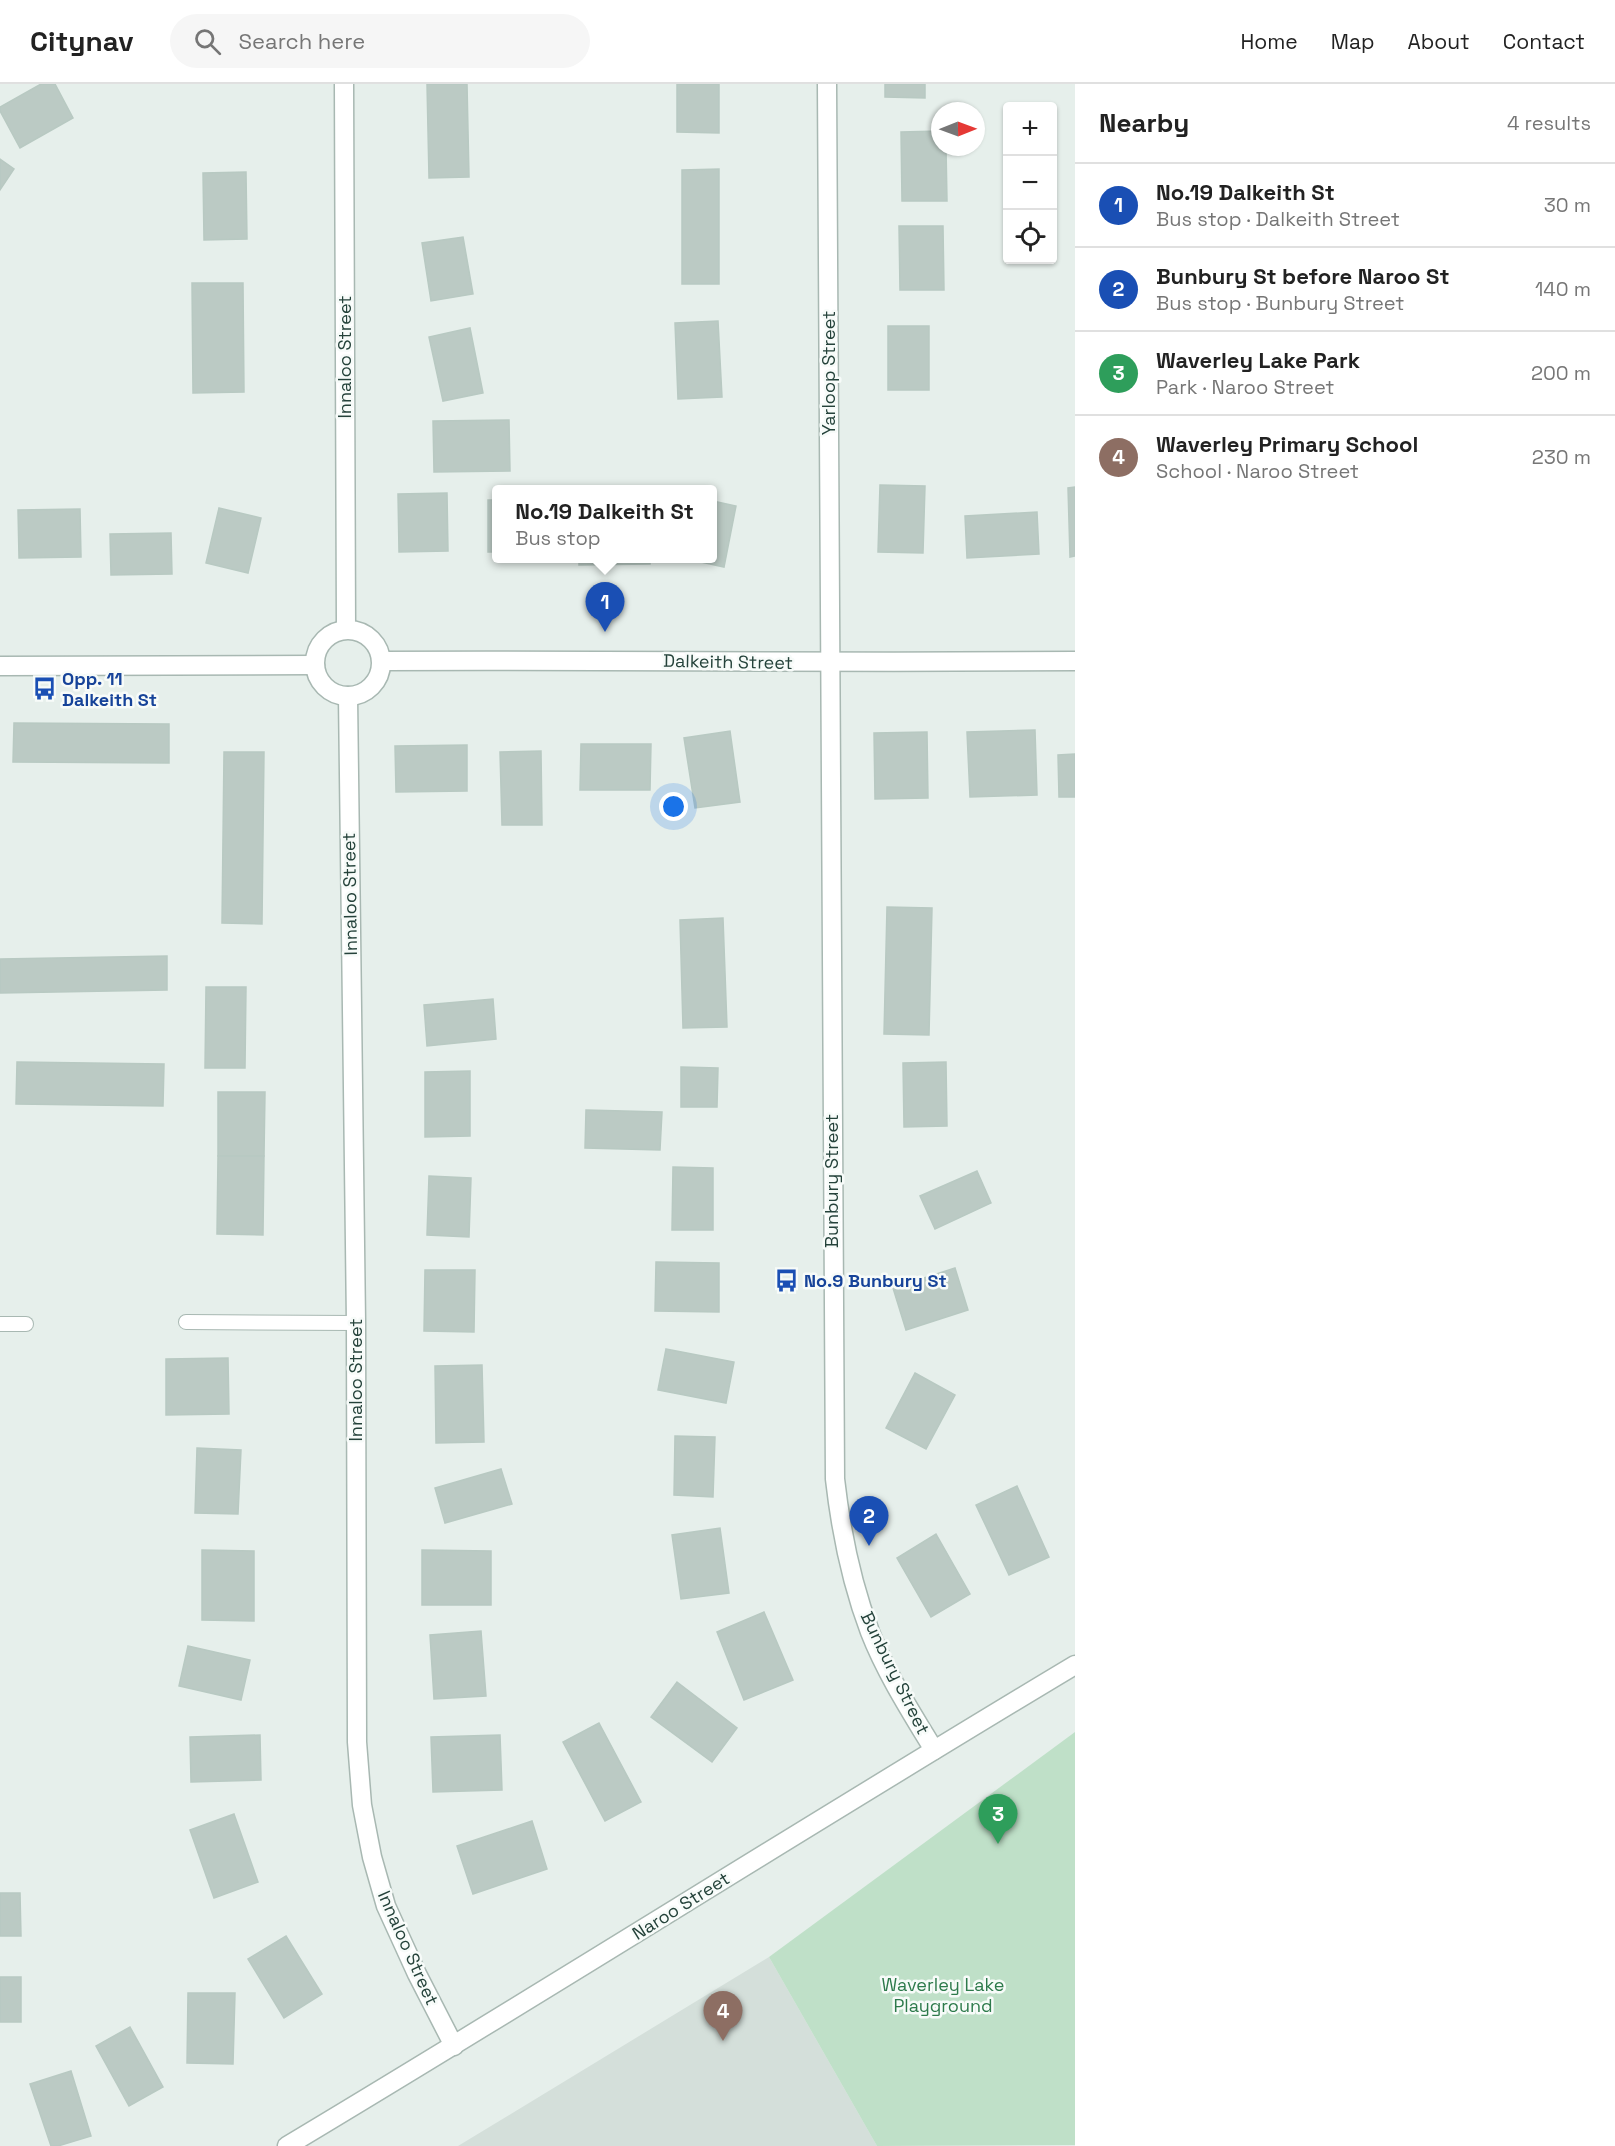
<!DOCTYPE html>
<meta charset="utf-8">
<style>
:root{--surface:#fff;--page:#f6f6f6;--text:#222;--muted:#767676;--line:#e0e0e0;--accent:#ea580c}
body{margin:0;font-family:"Space Grotesk",sans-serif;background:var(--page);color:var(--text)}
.controls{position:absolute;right:18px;top:18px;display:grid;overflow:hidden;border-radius:6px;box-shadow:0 2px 4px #0004}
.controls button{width:54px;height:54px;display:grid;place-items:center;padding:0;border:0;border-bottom:2px solid var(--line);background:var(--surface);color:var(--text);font:30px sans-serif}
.compass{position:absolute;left:931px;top:18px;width:54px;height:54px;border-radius:50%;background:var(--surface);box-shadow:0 2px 4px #0004;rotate:89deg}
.you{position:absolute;left:674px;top:723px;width:21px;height:21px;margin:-15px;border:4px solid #fff;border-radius:50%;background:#1a73e8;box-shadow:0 0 0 9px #1a73e833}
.badge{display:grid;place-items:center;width:39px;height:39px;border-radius:50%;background:var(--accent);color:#fff;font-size:20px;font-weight:700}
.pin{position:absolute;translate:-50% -50px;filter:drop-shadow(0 2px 3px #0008)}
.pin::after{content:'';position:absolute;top:32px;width:21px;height:18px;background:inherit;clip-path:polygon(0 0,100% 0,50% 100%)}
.popup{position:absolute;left:492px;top:401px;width:225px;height:78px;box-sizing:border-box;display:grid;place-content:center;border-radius:6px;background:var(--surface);filter:drop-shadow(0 2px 4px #0005);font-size:20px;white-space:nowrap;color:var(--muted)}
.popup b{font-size:22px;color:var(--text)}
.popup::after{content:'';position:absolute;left:50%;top:100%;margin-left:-12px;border:12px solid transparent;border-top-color:var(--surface)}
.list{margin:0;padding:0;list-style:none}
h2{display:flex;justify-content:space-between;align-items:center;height:78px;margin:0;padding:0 24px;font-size:26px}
h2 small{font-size:20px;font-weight:400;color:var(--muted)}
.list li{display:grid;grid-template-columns:39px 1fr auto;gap:18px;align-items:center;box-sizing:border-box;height:84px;padding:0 24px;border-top:2px solid var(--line)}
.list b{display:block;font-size:22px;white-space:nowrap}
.list p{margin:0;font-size:20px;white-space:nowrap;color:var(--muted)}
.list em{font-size:20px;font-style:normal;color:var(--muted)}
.icon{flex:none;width:33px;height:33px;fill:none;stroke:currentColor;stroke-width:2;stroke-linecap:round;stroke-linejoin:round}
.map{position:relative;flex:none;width:1075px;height:2062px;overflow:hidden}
header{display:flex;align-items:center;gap:36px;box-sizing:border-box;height:84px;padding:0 30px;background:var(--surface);border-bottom:2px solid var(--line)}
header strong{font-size:28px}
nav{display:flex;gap:33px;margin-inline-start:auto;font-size:21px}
.search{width:420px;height:54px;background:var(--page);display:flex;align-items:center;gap:15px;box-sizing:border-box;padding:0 21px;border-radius:33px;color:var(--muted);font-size:22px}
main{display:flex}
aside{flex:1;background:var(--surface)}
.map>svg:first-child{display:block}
.built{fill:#d4dfda}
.green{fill:#bfe0c8}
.building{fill:#bbcac4;stroke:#b8c9c2;stroke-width:1.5}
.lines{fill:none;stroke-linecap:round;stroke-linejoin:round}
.service-casing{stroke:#a8b8b2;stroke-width:16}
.minor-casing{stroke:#a8b8b2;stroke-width:21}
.tertiary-casing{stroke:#a8b8b2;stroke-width:21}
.service{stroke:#fff;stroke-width:14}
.minor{stroke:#fff;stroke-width:18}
.tertiary{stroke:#fff;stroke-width:18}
.labels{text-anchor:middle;stroke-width:5;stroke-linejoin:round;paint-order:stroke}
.street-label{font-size:18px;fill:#24423a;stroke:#f7fbf9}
.transit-label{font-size:18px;font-weight:bold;fill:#164399;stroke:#f7fbf9;text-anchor:start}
.park-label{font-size:18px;fill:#2d7a4b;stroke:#f7fbf9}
</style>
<header>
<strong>Citynav</strong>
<div class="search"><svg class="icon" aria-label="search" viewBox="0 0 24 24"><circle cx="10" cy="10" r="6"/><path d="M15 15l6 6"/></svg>Search here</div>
<nav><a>Home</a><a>Map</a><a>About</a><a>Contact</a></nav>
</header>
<main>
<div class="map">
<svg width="1075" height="2062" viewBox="0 0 1075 2062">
<rect width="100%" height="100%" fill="#e6efeb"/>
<polygon class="built" points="769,1873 877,2062 458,2062 491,2042"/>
<polygon class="green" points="1075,1648 1075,2061 877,2062 769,1873"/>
<g class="building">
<polygon points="41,0 55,0 73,34 20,64 0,27 0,23"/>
<polygon points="427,0 467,0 469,93 429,94"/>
<polygon points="677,0 719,0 719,49 677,48"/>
<polygon points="885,0 925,0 925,14 885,13"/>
<polygon points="940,47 940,63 946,63 947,117 902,117 901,48"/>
<polygon points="0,75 14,85 0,106"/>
<polygon points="719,85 719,200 682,200 682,86"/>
<polygon points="246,88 247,155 204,156 203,89"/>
<polygon points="899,142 943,142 944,206 900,206"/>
<polygon points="463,153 473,210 431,217 422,159"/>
<polygon points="192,199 243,199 244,308 193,309"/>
<polygon points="718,237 722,313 678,315 675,239"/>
<rect x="888" y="242" width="41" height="64"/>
<polygon points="470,244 483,309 443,317 429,253"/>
<polygon points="509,336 510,387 434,388 433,337"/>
<polygon points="880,401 925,402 923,469 878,468"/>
<polygon points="1075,403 1075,472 1070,473 1068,404"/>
<polygon points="447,409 448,467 399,468 398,410"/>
<rect x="488" y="416" width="9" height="52"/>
<polygon points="713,417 736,422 724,483 683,474 713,474"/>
<polygon points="219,424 261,434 248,489 206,479"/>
<polygon points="80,425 81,473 19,474 18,426"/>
<polygon points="1037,428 1039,470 967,474 965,432"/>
<polygon points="171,449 172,490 111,491 110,450"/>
<polygon points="579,474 650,474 650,480 579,481"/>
<polygon points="14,639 169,640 169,679 13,678"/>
<polygon points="1035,646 1037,711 970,713 967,648"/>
<polygon points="730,647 740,718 695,724 684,654"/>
<polygon points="927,648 928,714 875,715 874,649"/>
<polygon points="581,660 651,660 650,706 580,706"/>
<polygon points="467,661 467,707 396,708 395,662"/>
<polygon points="541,667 542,741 502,741 500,668"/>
<polygon points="224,668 264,668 262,840 222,839"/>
<polygon points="1075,670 1075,713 1059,713 1058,671"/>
<polygon points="887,823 932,824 929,951 884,950"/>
<polygon points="723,834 727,943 683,944 680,836"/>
<polygon points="167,872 167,906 0,909 0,875"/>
<polygon points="206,903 246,903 245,984 205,984"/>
<polygon points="493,915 496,955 427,962 424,921"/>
<polygon points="17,978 164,980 163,1022 16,1020"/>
<polygon points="946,978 947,1042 904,1043 903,979"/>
<polygon points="681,983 718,984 717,1023 681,1023"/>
<polygon points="470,987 470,1052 425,1053 425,988"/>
<polygon points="218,1008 265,1008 264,1072 218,1072"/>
<polygon points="586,1026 662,1028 660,1066 585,1064"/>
<polygon points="218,1072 264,1072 263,1151 217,1150"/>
<polygon points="673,1083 713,1084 713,1146 672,1146"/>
<polygon points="977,1087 991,1119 935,1145 920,1112"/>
<polygon points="429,1092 471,1094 469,1153 427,1151"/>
<polygon points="656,1178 719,1179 719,1228 655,1227"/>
<polygon points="955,1184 968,1226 906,1246 893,1204"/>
<polygon points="425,1186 475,1186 474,1248 424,1247"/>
<polygon points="666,1265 734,1278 726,1319 658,1306"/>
<polygon points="228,1274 229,1330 166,1331 166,1275"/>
<polygon points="482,1281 484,1358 436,1359 435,1282"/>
<polygon points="915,1289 955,1311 926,1365 886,1344"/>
<polygon points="675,1352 715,1353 713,1413 674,1411"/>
<polygon points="197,1364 241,1366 238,1430 195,1429"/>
<polygon points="501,1385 512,1420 445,1439 435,1404"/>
<polygon points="1017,1402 1049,1473 1009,1491 976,1421"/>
<polygon points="720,1444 729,1509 681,1515 672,1451"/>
<polygon points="936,1450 970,1510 931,1533 897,1474"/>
<polygon points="202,1466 254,1467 254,1537 202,1536"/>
<polygon points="422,1466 491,1467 491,1521 422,1521"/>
<polygon points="764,1528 793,1596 744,1616 717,1548"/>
<polygon points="481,1547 486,1612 434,1615 430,1551"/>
<polygon points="188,1562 250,1576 241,1616 179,1602"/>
<polygon points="677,1598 737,1644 712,1678 651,1633"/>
<polygon points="599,1639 641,1718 605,1737 563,1658"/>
<polygon points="260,1651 261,1696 191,1698 190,1653"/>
<polygon points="500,1651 502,1706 433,1708 431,1653"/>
<polygon points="234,1730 258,1798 214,1814 190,1746"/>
<polygon points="532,1737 547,1785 473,1810 457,1762"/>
<polygon points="0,1809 20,1809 21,1852 0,1852"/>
<polygon points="286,1852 322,1910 284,1934 248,1875"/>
<rect x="0" y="1893" width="21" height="45"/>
<polygon points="188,1909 235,1909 233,1980 187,1979"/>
<polygon points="130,1943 163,2003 129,2022 96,1962"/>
<polygon points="71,1987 91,2052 58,2062 51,2062 30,2000"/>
</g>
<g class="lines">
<defs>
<g id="service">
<polyline points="186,1238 356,1239"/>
<polyline points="0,1240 26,1240"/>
</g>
<g id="minor">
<polyline points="344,0 346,545"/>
<path d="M 827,0 L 835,1395 C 841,1448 851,1498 870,1548 C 886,1589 911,1628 934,1666"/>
<circle cx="348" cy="579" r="33"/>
<path d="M 382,577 C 613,576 844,579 1075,577"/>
<polyline points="0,582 315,581"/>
<polyline points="348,612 356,1239 357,1658 362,1721 372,1773 386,1822 417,1890 454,1962"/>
</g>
<path id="tertiary" d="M 287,2062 C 551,1904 811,1739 1075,1581"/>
</defs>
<use href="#service" class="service-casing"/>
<use href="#minor" class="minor-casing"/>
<use href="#tertiary" class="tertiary-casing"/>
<use href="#service" class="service"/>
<use href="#minor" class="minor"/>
<use href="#tertiary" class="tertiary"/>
</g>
<defs>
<symbol id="bus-bare" viewBox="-9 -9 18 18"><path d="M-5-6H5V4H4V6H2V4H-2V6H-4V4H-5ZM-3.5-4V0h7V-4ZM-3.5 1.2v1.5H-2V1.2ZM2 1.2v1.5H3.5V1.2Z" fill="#1a4fb4" stroke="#f7fbf9" stroke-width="2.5" paint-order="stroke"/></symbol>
</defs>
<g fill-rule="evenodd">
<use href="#bus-bare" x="28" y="588" width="33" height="33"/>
<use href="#bus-bare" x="770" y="1180" width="33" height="33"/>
</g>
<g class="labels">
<g class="street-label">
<text transform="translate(345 273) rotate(-90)" y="6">Innaloo Street</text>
<text transform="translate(829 289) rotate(-90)" y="6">Yarloop Street</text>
<text transform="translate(728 578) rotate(1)" y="6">Dalkeith Street</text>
<text transform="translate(350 810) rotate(-91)" y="6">Innaloo Street</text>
<text transform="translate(832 1097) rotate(-90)" y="6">Bunbury Street</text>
<text transform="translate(356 1296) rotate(-90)" y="6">Innaloo Street</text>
<text transform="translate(895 1589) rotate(64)" y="6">Bunbury Street</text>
<text transform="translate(681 1822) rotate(-32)" y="6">Naroo Street</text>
<text transform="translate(408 1864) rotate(66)" y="6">Innaloo Street</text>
</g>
<g class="transit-label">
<text x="62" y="601">Opp. 11<tspan x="62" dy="21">Dalkeith St</tspan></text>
<text x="804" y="1203">No.9 Bunbury St</text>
</g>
<g class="park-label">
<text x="943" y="1907">Waverley Lake<tspan x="943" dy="21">Playground</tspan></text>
</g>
</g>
</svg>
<div class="controls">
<button>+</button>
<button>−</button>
<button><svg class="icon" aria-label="locate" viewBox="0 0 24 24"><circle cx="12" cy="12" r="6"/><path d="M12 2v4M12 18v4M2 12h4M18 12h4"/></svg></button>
</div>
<svg class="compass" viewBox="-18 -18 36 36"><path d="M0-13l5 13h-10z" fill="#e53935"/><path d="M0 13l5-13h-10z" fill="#767676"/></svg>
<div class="you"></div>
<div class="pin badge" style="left:605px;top:548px;background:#1a4fb4">1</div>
<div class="popup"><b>No.19 Dalkeith St</b>Bus stop</div>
<div class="pin badge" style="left:869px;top:1462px;background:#1a4fb4">2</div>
<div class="pin badge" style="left:998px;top:1760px;background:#2e9e5b">3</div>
<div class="pin badge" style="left:723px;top:1957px;background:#8d6e63">4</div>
</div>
<aside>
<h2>Nearby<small>4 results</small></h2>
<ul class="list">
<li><span class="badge" style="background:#1a4fb4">1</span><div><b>No.19 Dalkeith St</b><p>Bus stop · Dalkeith Street</p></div><em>30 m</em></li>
<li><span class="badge" style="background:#1a4fb4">2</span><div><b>Bunbury St before Naroo St</b><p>Bus stop · Bunbury Street</p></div><em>140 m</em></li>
<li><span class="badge" style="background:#2e9e5b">3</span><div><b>Waverley Lake Park</b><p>Park · Naroo Street</p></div><em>200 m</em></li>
<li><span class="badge" style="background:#8d6e63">4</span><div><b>Waverley Primary School</b><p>School · Naroo Street</p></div><em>230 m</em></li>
</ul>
</aside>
</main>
